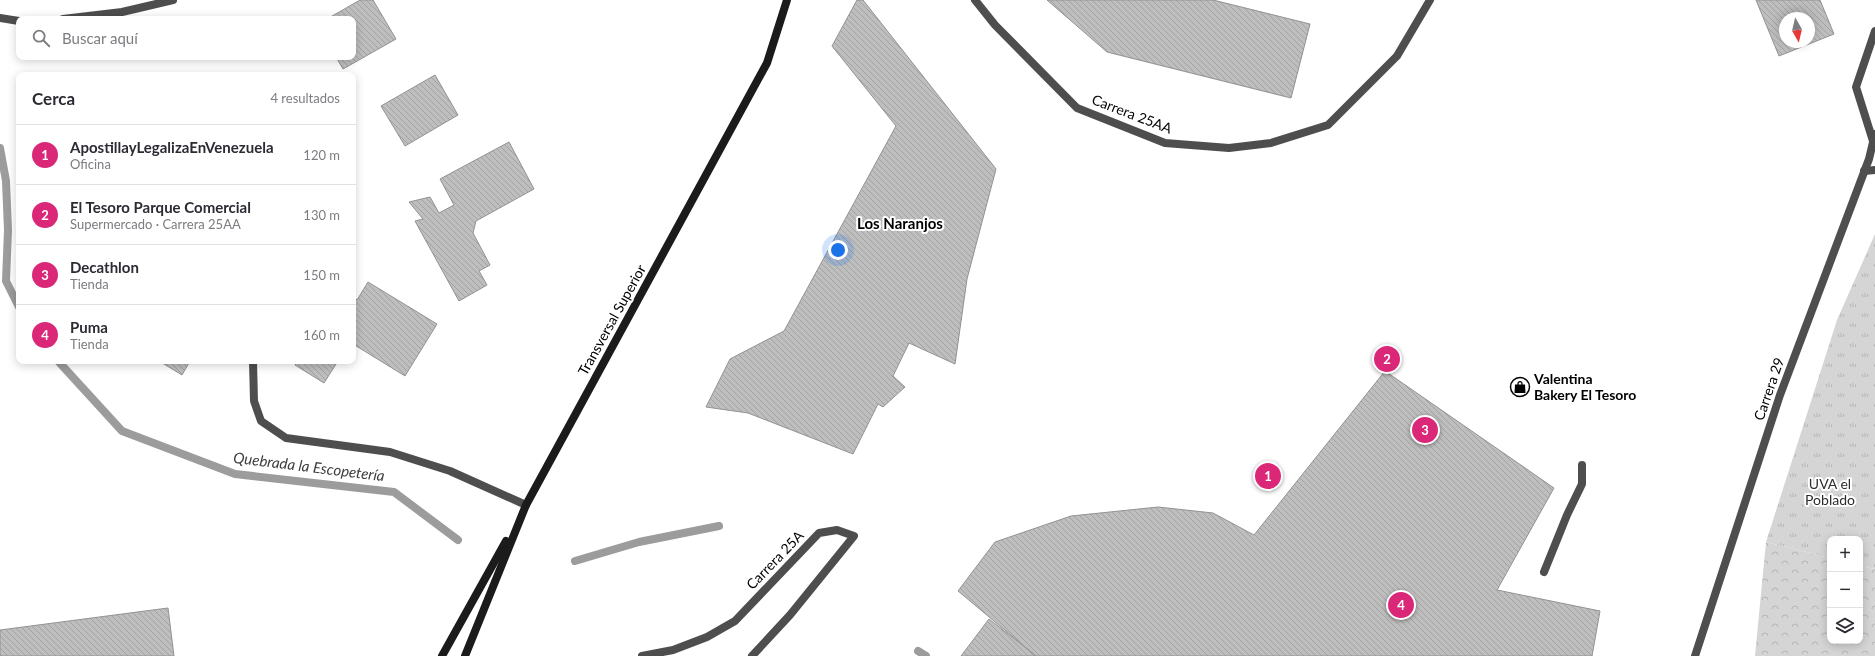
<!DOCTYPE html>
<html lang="es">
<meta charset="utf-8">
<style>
:root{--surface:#fff;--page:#f2f2f3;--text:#2b2b33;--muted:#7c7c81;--line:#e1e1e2;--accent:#db2777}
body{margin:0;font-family:Lato,sans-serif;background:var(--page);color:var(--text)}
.controls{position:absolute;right:12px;bottom:12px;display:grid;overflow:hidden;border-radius:8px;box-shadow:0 2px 10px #0003}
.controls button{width:36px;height:36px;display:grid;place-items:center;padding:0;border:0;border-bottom:1px solid var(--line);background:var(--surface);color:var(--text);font:20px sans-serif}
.compass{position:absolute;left:1779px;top:12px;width:36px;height:36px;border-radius:50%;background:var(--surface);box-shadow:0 2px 10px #0003;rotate:172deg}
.you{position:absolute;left:838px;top:250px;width:14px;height:14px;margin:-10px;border:3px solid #fff;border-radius:50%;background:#1a73e8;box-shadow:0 0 0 6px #1a73e833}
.badge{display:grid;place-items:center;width:26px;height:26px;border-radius:50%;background:var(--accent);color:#fff;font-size:13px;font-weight:700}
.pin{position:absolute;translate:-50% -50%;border:2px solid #fff;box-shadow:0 1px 4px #0006}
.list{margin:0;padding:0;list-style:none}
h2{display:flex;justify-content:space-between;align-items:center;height:52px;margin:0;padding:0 16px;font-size:17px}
h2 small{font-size:13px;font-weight:400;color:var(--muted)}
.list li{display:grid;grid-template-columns:26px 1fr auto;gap:12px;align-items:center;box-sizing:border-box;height:60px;padding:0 16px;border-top:1px solid var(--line)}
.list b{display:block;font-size:15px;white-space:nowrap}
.list p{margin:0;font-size:13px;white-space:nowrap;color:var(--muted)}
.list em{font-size:13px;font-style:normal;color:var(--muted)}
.icon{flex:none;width:22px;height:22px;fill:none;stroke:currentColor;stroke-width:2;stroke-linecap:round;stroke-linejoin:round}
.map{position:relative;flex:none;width:1875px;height:656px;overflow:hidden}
.search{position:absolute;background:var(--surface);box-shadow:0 2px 10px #0003;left:16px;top:16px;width:340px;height:44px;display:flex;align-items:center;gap:10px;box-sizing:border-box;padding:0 14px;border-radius:8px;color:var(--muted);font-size:15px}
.panel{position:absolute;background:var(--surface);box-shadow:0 2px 10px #0003;left:16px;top:72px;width:340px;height:292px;border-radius:8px}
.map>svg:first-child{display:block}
.forest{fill:url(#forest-crowns)}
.park{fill:url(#park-tufts)}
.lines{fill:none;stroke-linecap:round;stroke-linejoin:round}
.stream{stroke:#9c9c9c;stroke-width:8}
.building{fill:url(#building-back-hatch);stroke:#929292;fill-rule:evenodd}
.service{stroke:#4e4e4e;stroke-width:8}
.minor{stroke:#4e4e4e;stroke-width:8}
.tertiary{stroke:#4e4e4e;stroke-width:8}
.secondary{stroke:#1b1b1b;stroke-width:8}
.labels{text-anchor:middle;stroke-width:4;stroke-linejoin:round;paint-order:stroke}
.street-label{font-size:14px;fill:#000;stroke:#fff}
.poi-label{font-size:14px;font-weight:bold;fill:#000;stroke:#fff;text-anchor:start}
.park-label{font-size:14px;fill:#2c2c2c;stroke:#fff}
.neighbourhood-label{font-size:15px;font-weight:bold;fill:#000;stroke:#fff}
.water-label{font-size:15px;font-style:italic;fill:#3d3d3d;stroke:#fff}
</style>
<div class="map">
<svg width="1875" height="656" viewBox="0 0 1875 656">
<defs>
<pattern id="forest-crowns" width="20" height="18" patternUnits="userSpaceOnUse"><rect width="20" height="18" fill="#d5d5d5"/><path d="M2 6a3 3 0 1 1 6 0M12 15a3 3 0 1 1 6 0" fill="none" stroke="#b5b5b5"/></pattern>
<pattern id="park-tufts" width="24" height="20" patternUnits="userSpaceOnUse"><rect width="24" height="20" fill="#d5d5d5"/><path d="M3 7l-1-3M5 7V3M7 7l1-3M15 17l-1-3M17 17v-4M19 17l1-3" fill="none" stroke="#b5b5b5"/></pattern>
<pattern id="building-back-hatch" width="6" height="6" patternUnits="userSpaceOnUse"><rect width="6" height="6" fill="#bebebe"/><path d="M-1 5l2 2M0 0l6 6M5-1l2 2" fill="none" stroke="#a2a2a2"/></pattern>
</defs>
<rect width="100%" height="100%" fill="#fff"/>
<polygon class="forest" points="1766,542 1830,558 1830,641 1860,641 1860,566 1875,569 1875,656 1755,656"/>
<polygon class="park" points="1875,234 1875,569 1860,566 1860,539 1830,539 1830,558 1766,542 1837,320"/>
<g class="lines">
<g class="stream">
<polyline points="0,148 6,181 8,230 6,281 19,307"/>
<polyline points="58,361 122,431 235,474 394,492 458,540"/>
<polyline points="575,561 639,542 719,526"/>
<polyline points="918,651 926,656"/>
</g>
</g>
<g class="building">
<polygon points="360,0 373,0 396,39 343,69 336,57 353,57 353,19 327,19"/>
<polygon points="857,0 863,0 996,169 967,279 955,364 909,343 893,376 905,387 883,407 878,404 853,454 748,413 706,407 730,359 784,331 896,126 832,46"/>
<polygon points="1047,0 1213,0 1310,24 1291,98 1107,52"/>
<path d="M 1756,0 L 1820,0 L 1834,34 L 1779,56 ZM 1785,18 L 1809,18 L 1809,42 L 1785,42 Z"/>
<polygon points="435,75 458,115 405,146 381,106"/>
<polygon points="509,142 534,189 476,221 473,233 490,265 479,271 487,285 459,301 415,221 423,219 409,202 430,197 439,213 454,205 440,179"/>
<polygon points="368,282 437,324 405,376 353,344 353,297 357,300"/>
<polygon points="159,361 190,361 182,375"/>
<polygon points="297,361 338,361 324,383 295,365"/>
<polygon points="1385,371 1554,488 1497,590 1600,611 1592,656 1036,656 958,591 995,542 1071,516 1158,507 1213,513 1254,535"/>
<polygon points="168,608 174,656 0,656 0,630"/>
<polygon points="989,619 1035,655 1035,656 961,656"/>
</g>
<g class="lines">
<g class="service">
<polyline points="1873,141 1856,87 1875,31"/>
<polyline points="1864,171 1875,170"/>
<polyline points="253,361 254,401 261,421 286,438 390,452 450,471 526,505"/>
<polyline points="1544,572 1567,515 1582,484 1582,465"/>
</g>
<g class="minor">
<polyline points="975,0 995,25 1077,108 1165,143 1229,148 1271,143 1328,125 1397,56 1430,0"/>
<polyline points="0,18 19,21"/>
<polyline points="63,19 122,12 173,0"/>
<polyline points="642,656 673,650 707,637 735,621 819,533 837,530 854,536 790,615 752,656"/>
</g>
<polyline class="tertiary" points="1695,656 1780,395 1869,159 1875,134"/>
<g class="secondary">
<polyline points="442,656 506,541"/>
<polyline points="465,656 526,505 767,63 787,0"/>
</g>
</g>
<defs>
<symbol id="shop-ring" viewBox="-11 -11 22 22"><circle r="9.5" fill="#fff" stroke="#000" stroke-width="1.5"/><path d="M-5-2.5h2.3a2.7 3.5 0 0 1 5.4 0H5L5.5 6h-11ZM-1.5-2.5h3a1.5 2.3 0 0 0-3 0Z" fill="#000"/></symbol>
</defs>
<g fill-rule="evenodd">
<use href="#shop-ring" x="1509" y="376" width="22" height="22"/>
</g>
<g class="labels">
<g class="street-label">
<text transform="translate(1132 114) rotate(21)" y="5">Carrera 25AA</text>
<text transform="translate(612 320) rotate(-61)" y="5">Transversal Superior</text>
<text transform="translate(1769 389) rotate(-71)" y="5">Carrera 29</text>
<text transform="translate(775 560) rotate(-46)" y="5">Carrera 25A</text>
</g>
<g class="poi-label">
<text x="1534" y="384">Valentina<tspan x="1534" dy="16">Bakery El Tesoro</tspan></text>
</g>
<g class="park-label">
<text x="1830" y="489">UVA el<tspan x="1830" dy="16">Poblado</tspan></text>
</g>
<g class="neighbourhood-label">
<text x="900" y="229">Los Naranjos</text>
</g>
<g class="water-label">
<text transform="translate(309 467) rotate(7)" y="5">Quebrada la Escopetería</text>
</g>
</g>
</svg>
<div class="controls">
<button>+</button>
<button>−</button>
<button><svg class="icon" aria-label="layers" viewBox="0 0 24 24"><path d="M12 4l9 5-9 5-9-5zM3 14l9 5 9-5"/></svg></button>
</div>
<svg class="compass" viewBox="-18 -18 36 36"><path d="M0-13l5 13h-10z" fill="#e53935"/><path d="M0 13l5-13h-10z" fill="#7c7c81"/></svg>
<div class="you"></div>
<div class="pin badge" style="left:1268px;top:476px">1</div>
<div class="pin badge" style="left:1387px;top:359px">2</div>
<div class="pin badge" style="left:1425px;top:430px">3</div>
<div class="pin badge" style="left:1401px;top:605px">4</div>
<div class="search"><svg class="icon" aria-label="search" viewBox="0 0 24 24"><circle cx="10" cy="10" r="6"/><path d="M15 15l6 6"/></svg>Buscar aquí</div>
<section class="panel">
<h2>Cerca<small>4 resultados</small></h2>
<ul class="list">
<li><span class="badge">1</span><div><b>ApostillayLegalizaEnVenezuela</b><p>Oficina</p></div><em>120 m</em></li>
<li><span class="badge">2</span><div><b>El Tesoro Parque Comercial</b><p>Supermercado · Carrera 25AA</p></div><em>130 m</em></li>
<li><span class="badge">3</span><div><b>Decathlon</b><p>Tienda</p></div><em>150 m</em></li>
<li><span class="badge">4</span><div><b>Puma</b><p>Tienda</p></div><em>160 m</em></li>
</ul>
</section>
</div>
